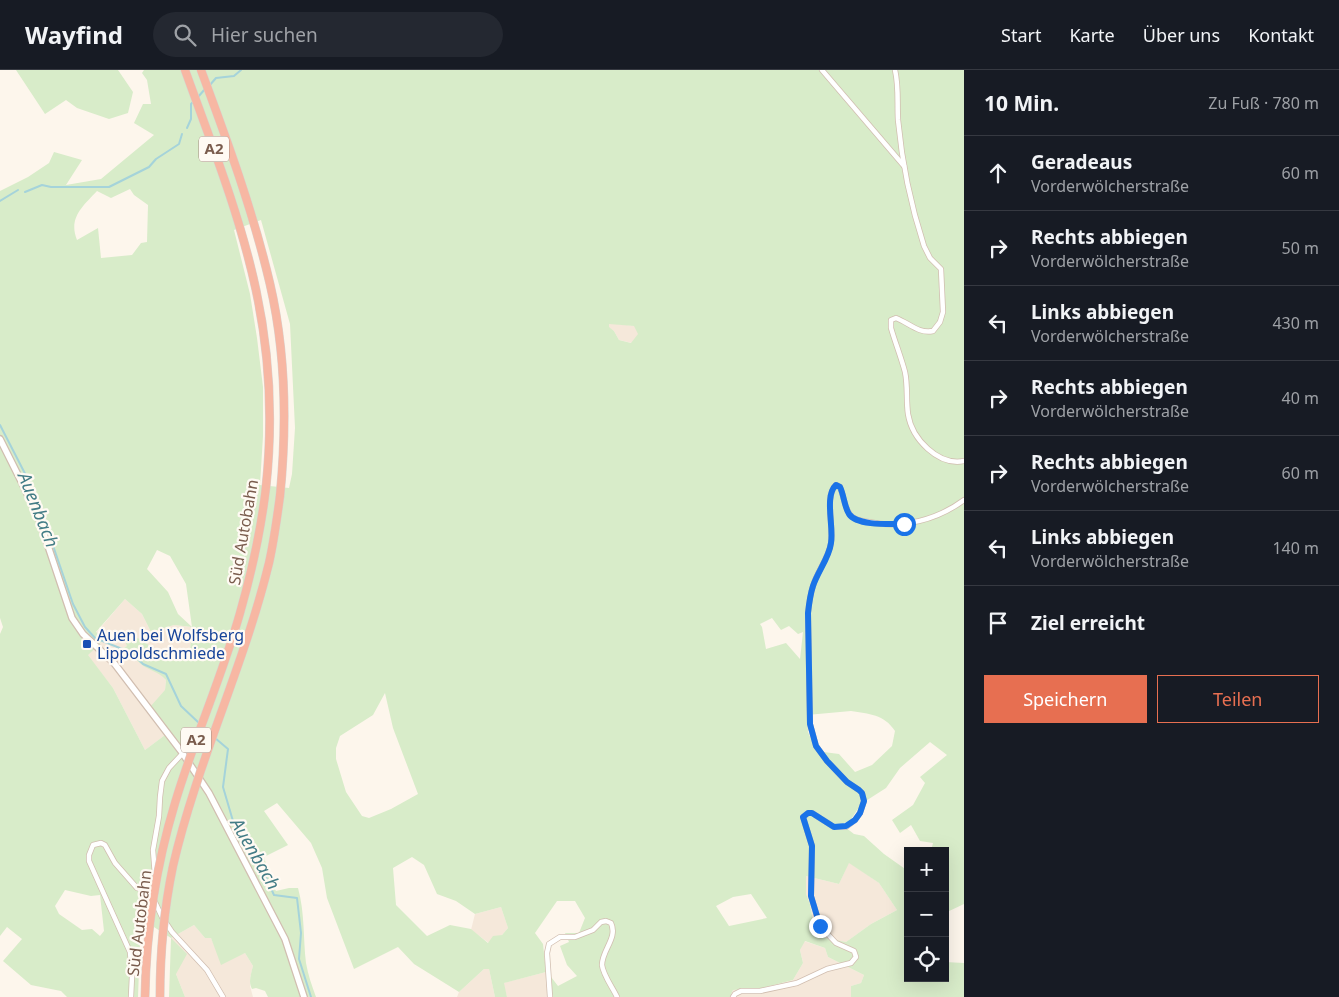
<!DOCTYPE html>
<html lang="de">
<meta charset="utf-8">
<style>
:root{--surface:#171b24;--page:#242831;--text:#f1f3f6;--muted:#9ea1a6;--line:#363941;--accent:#e76f51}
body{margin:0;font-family:"Noto Sans",sans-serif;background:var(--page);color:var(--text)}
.controls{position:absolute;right:15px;bottom:15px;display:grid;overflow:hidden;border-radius:0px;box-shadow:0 5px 20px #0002}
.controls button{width:45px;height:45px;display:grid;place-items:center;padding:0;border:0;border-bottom:1px solid var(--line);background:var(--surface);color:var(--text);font:25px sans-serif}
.stop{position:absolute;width:15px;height:15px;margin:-11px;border:4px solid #1a73e8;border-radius:50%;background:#fff}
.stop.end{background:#1a73e8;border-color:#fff;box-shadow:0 1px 5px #0008}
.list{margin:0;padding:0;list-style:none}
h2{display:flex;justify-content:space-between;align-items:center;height:65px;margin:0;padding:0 20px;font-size:21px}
h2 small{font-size:16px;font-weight:400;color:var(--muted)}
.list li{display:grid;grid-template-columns:32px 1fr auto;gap:15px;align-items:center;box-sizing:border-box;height:75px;padding:0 20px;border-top:1px solid var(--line)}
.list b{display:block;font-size:19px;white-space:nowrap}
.list p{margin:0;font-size:16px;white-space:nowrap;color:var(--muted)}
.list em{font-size:16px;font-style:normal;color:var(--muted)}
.actions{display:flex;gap:10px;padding:15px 20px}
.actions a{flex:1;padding:11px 0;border:1px solid var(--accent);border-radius:0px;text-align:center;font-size:18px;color:var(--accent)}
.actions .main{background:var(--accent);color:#fff}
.icon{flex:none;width:28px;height:28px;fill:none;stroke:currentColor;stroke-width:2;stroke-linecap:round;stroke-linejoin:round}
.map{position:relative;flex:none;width:964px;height:927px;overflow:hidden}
header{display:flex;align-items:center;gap:30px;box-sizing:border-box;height:70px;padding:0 25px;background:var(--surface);border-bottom:1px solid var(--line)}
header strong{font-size:24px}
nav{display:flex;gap:28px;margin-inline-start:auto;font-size:18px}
.search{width:350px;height:45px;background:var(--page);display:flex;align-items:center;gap:12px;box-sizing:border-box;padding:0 18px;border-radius:28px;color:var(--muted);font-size:19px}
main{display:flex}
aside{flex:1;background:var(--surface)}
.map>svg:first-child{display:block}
.residential{fill:#f5e8da}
.green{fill:#d8ecc9;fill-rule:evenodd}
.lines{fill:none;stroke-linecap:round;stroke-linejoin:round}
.stream{stroke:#a5d3da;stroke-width:2}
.minor-casing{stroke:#d1beb0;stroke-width:6}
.tertiary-casing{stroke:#d1beb0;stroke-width:8}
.motorway-casing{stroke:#dad1cd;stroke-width:9}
.minor{stroke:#fff;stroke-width:4.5}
.tertiary{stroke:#fff;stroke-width:5.5}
.motorway{stroke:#f7b7a3;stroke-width:8}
.motorway-bridge-casing{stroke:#dad1cd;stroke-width:9;stroke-linecap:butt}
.motorway-bridge{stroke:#f7b7a3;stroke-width:8}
.route{stroke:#1a73e8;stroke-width:6}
.transit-dot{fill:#1a4fb4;stroke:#fffaf3;stroke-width:2}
.labels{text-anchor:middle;stroke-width:4.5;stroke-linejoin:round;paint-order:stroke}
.shield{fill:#fffaf3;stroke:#a28b7f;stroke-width:1}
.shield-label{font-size:15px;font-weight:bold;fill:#7a5c4d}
.street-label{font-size:16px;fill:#7a5c4d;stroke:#fffaf3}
.transit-label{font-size:16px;fill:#164399;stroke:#fffaf3;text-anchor:start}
.water-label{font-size:18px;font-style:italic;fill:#437c86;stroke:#fffaf3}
</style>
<header>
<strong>Wayfind</strong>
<div class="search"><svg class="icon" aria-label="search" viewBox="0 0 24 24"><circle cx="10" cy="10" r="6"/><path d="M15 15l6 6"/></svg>Hier suchen</div>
<nav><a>Start</a><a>Karte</a><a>Über uns</a><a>Kontakt</a></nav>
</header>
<main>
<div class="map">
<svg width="964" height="927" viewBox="0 0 964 927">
<rect width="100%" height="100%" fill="#fdf6ec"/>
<g class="residential">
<polygon points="609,253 635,256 639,264 632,273 619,270 614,261 608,257"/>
<polygon points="125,529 142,544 151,562 174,555 192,557 190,583 174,591 138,568 126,571 127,576 123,578 137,589 142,595 160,603 166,610 165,620 169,662 145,680 113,618 87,585 100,574 103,568 96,563"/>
<polygon points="849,792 879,813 897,840 871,854 846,872 825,869 813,851 810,834 806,824 806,806 839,814"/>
<polygon points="501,837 508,858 502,865 489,873 471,860 475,844"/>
<polygon points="194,855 205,868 211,868 221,891 245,883 253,896 250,908 250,916 253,927 185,927 176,904 171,868"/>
<polygon points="804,871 825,878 828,887 864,905 861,913 851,916 851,927 730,927 733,920 762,918 793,910 803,893 800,880"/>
<polygon points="484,899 489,899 495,927 457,927 459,922"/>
<polygon points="546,902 548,903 551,927 507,927 503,913"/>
</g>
<g class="green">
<polygon points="16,0 118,0 133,22 128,43 109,49 77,38 66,30 45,44"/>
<path d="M 144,0 L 964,0 L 964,834 L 945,843 L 945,781 L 931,781 L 933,773 L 920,771 L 911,755 L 900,763 L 892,750 L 913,735 L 925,713 L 920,707 L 947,685 L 930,672 L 900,698 L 886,718 L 861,734 L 850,751 L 841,754 L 854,764 L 864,766 L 884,784 L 908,801 L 908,908 L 945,908 L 945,892 L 964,893 L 964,927 L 851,927 L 851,916 L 861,913 L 864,905 L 828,887 L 825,878 L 805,871 L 800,880 L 803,893 L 793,910 L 762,918 L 733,920 L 730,927 L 551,927 L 548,903 L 558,916 L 577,906 L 567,895 L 560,876 L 569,872 L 565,863 L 579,863 L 585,848 L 575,831 L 557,831 L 535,863 L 543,874 L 546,902 L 504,913 L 507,927 L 495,927 L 489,899 L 484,899 L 459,922 L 414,894 L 398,877 L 354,899 L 327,828 L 322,798 L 311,773 L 277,733 L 264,741 L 288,775 L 264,787 L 272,815 L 276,821 L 289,818 L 298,818 C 305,843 303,868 306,893 C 308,905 312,916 316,927 L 268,927 L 265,921 L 256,918 L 252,919 C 248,912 251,904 253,896 L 245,883 L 221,895 L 211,868 L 205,868 L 194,855 L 171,868 L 187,884 L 176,904 L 185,927 L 169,927 L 171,868 L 143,850 L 140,873 L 138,927 L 67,927 L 61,921 L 31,915 L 3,891 L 22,869 L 7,857 L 0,866 L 0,564 L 3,557 L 0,548 L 0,121 L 28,107 L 49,93 L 54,82 L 82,90 L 66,115 L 101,109 L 154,65 L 134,53 L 143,34 L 151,34 L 147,10 L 142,3 ZM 130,119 L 134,125 L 148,135 L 147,172 L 141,173 L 132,185 L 101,188 L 98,158 L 77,170 C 68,148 83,136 97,121 L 111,128 ZM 261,150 L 290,254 L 295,358 L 292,404 L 289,418 L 260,415 L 263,366 L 263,317 L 257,268 L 250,224 L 234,160 ZM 609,254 L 634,256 L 638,264 L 631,273 L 619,270 L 614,261 L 609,257 ZM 157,480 L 170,486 L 186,514 L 192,557 L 178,544 L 168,522 L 147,499 ZM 125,529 L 142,544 L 151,562 L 174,555 L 192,557 L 190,582 L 174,591 L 138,568 L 125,571 L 127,576 L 123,578 C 131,583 135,589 142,595 C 150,601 158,601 166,610 L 165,620 L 150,637 L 169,662 L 145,680 L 113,618 L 88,585 L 100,574 L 103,567 L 96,562 ZM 772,548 L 781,560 L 789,556 L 798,564 L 803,562 L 800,589 L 786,573 L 766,579 L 762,557 L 760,554 ZM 385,623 L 393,658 L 418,724 L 391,739 L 369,748 L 362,746 L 346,722 L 336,689 L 336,678 L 340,666 L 373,645 ZM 851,641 C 869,644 884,644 895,661 L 892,676 L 872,695 L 855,702 L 839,684 L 816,681 L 808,662 L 807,645 ZM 412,787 L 424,795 L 437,824 L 456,831 L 475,844 L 501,837 L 508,858 L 502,865 L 493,866 L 488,873 L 471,859 L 450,855 L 427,866 L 396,835 L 393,798 ZM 849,793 L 879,813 L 897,840 L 871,854 L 846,872 L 825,868 L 813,851 L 810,834 L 806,824 L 806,806 L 839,814 ZM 65,820 L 91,826 L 100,825 L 104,861 L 100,866 L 92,859 L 82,860 L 59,844 L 55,836 ZM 751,824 L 767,848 L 729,856 L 716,836 L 733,827 Z"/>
</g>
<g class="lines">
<g class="stream">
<polyline points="209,16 216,8 234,6 241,0"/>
<polyline points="198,27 205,19"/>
<polyline points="187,58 191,49 191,34 193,32"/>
<polyline points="25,122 42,115 51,117 109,117 149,97 156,89 179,74 182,64"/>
<polyline points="0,131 18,120"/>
<polyline points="0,355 35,423 73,534 85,557 95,568 132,583 143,594 166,604 181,636 199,653"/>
<polyline points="204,658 212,665"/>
<polyline points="215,668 228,679 223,717 233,751 254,781 274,825 297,828 301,863 299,889 311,927"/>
</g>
<defs>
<g id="minor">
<polyline points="822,0 904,96"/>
<path d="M 895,0 C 899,17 897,33 898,50 C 902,93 911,136 924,176 L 930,188 L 941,199 L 943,242 L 940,252 L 933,261 C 919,264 909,253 896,248 L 891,250 L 891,258 C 895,272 901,287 905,302 C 908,316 906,330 908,344 C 912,369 938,396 964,391"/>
<polyline points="155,805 153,780 159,746 160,727 162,711 169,698 183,683"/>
<polyline points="154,830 162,847 172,862 207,900 223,927"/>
<polyline points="131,927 132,906 130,882 89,791 89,785 93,775 101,773 105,775 115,793 137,818 150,822"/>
<path d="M 550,927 L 547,883 L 549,874 L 560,867 L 575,867 L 593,860 L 601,852 L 606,851 L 611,853 C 618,868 602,880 602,895 C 603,905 613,918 617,927"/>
<path d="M 733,927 L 735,924 L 741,921 L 760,921 L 797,913 L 827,899 L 851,893 L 856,887 L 854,881 L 836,873 L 820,856 L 811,826 L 812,776 L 803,747 L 808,743 L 812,743 L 834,757 L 846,757 L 855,750 L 860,743 L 864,731 L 862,723 L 859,720 L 847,712 L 827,691 L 816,676 L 810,654 L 808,543 C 809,534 810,525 813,516 C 817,501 829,488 831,473 C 834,457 824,426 836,415 L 840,417 C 844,426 845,443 854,448 C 858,451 864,451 869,452 C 902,459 937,450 964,430"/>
</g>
<polyline id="tertiary" points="0,369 24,417 39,449 72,548 83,564 114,593 181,681 209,723 285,869 304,927"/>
<g id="motorway">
<path d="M 185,0 C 211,72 240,145 256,220 C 270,285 273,351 266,417"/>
<path d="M 201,0 C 227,70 253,141 270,214 C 286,283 287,355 280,426"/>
</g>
</defs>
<use href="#minor" class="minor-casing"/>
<use href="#tertiary" class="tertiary-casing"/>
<use href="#motorway" class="motorway-casing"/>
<use href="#minor" class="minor"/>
<use href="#tertiary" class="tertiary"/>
<use href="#motorway" class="motorway"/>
<defs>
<g id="motorway-bridge">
<path d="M 145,927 C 146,861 156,796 175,733 C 194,669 222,607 240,543 C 252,501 261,460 266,417"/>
<path d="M 160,927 C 160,883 164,839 173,796 C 197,692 244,596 269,493 C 274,471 277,448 280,426"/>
</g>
</defs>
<use href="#motorway-bridge" class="motorway-bridge-casing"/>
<use href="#motorway-bridge" class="motorway-bridge"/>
</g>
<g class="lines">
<path class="route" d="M 820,856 L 811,826 L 812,776 L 803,747 L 808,743 L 812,743 L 834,757 L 846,756 L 855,750 L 860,743 L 864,731 L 862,723 L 859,720 L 847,712 L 827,691 L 816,676 L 810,654 L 808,543 C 809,534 810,525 813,516 C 818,501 829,488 831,473 C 834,457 824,426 836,415 L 840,417 C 844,425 844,436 849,444 C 857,456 890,454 904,454"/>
</g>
<rect class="transit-dot" x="82" y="569" width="10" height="10" rx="2.5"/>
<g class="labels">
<g class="shield">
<rect x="199" y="66.5" width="30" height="25" rx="4"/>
<rect x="181" y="657.5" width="30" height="25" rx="4"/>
</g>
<g class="shield-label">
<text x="214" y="84">A2</text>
<text x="196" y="675">A2</text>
</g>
<g class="street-label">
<text transform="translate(243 462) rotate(-80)" y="6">Süd Autobahn</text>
<text transform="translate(139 853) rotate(-83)" y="6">Süd Autobahn</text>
</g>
<g class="transit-label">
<text x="97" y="571">Auen bei Wolfsberg<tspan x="97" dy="18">Lippoldschmiede</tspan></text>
</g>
<g class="water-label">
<text transform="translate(38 440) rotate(68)" y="6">Auenbach</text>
<text transform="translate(255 784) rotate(60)" y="6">Auenbach</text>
</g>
</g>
</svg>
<div class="controls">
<button>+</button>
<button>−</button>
<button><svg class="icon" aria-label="locate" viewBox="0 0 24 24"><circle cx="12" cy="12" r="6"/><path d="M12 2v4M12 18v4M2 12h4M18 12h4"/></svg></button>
</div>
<div class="stop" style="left:904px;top:454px"></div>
<div class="stop end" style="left:820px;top:856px"></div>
</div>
<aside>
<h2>10 Min.<small>Zu Fuß · 780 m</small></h2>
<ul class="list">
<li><svg class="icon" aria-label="ahead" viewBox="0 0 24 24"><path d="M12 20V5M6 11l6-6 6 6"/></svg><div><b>Geradeaus</b><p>Vorderwölcherstraße</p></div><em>60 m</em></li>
<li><svg class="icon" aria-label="right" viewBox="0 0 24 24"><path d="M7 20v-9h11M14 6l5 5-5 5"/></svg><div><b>Rechts abbiegen</b><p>Vorderwölcherstraße</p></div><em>50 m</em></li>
<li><svg class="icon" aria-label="left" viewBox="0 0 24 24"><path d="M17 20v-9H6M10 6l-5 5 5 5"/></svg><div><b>Links abbiegen</b><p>Vorderwölcherstraße</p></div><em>430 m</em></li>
<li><svg class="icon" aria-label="right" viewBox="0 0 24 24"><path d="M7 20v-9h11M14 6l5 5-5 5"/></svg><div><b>Rechts abbiegen</b><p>Vorderwölcherstraße</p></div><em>40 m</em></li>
<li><svg class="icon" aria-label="right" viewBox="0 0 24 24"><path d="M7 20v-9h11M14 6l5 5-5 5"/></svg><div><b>Rechts abbiegen</b><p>Vorderwölcherstraße</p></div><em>60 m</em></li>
<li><svg class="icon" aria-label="left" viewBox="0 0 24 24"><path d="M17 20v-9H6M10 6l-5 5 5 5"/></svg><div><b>Links abbiegen</b><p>Vorderwölcherstraße</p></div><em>140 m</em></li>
<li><svg class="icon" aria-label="arrive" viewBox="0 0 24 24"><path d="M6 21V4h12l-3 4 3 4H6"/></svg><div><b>Ziel erreicht</b></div></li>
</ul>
<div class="actions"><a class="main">Speichern</a><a>Teilen</a></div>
</aside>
</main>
